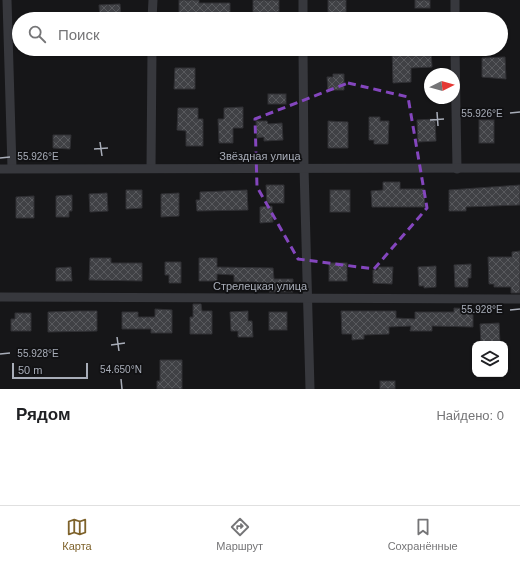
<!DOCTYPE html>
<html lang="ru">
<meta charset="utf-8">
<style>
:root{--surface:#fff;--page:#f2f2f2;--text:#202124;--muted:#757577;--line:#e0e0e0;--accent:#7e622b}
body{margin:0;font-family:Helvetica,sans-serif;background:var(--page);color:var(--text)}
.controls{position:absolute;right:12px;bottom:12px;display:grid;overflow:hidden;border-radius:8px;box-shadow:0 1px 3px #0004}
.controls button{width:36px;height:36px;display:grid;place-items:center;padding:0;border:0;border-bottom:1px solid var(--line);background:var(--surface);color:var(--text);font:20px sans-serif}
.compass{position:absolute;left:424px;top:68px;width:36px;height:36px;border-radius:50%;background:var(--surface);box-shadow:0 1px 3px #0004;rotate:85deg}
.scale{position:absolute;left:12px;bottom:10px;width:76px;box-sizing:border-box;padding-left:4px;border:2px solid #a8adb8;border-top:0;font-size:11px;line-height:14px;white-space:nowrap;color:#a8adb8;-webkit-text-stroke:3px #111113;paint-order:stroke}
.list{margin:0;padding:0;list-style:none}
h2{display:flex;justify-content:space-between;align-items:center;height:52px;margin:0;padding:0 16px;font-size:17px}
h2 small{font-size:13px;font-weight:400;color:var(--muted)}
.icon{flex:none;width:22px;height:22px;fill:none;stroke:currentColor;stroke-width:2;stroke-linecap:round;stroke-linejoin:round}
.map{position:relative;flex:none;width:520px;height:389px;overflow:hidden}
.search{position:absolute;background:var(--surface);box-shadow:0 1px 3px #0004;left:12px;right:12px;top:12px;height:44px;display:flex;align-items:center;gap:10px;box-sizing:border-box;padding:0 14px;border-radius:22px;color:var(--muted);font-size:15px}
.sheet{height:116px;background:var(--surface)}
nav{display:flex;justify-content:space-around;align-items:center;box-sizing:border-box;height:56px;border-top:1px solid var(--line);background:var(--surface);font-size:11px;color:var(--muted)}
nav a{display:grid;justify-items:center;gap:2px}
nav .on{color:var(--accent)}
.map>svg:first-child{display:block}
.building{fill:url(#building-cross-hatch);stroke:#303034}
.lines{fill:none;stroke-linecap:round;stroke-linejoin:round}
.minor{stroke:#37383d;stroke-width:9}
.marked{fill:none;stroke:#8446be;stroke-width:3;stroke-dasharray:8 5;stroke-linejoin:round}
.ticks{fill:none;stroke:#a8adb8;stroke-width:1.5}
.labels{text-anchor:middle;stroke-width:3.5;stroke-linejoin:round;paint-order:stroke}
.street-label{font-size:11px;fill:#a8adb8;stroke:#111113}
.ticks-label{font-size:10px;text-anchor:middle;fill:#a8adb8;stroke:#111113;stroke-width:3.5;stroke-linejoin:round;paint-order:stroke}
</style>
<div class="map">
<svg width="520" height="389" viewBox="0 0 520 389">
<defs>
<pattern id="building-cross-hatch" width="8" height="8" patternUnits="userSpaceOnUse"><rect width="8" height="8" fill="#404145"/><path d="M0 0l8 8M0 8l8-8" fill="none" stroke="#595a5e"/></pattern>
</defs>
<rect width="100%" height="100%" fill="#161618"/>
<g class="building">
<polygon points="179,0 199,0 199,3 230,3 230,15 207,15 207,13 179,13"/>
<polygon points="253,0 279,0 279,12 253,13"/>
<polygon points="328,0 346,0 346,14 328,15"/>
<rect x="415" y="0" width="15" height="8"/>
<polygon points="120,4 121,18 100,19 99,5"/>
<polygon points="392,49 431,49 432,67 411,68 411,82 393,83"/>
<polygon points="505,57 506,79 482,77 482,58"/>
<polygon points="175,68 195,68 195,89 174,89"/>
<polygon points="333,74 344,74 344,90 328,90 327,77 333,77"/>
<rect x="268" y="94" width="18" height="10"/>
<polygon points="243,107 243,128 233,128 233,143 219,143 218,119 224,119 224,108"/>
<polygon points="178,108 198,108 198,119 203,119 203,146 186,146 186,131 177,130"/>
<polygon points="369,117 380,117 380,121 389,121 388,144 374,144 374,140 369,140"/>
<polygon points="435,119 436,141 418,142 417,120"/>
<rect x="479" y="120" width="15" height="23"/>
<polygon points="256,121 267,121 268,124 282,123 283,140 264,141 264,137 257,138"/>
<polygon points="328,121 348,122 348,148 328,148"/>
<polygon points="53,135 71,135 70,149 53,148"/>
<polygon points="383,182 400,182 400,189 424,189 425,207 372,207 371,191 383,190"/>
<polygon points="266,185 284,185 284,203 267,203"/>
<polygon points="520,185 520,205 466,207 466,211 449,211 449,190"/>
<polygon points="126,190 142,190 142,208 126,209"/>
<polygon points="247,190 248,210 197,211 196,200 200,200 200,192"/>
<rect x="330" y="190" width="20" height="22"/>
<polygon points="107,193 108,211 90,212 89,194"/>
<polygon points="179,193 179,216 161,217 161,194"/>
<polygon points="72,195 72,211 69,211 69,217 56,217 56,196"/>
<polygon points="34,196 34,218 16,218 16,197"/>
<polygon points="272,206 273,222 260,223 260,207"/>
<polygon points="520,251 520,293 511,293 511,287 494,287 494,284 489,284 488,257 512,257 512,252"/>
<polygon points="90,258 111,258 111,263 142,263 142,281 89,280"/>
<polygon points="199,258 217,258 217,267 273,268 274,279 293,279 293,292 269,292 269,285 256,285 256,282 234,282 234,275 217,274 217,281 199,281"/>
<polygon points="165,262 181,262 181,283 169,283 169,275 165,275"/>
<rect x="329" y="263" width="18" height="18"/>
<polygon points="471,264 471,278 468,278 468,287 455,287 454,265"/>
<polygon points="436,266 436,287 424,288 424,286 419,286 418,267"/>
<polygon points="71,267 72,281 56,281 56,268"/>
<polygon points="378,267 393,267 392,284 373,283 373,270 378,270"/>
<polygon points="193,304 201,304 202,311 212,311 212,334 190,334 190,317 193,317"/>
<polygon points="454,308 473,309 473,327 432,326 432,331 410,331 411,326 389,327 389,334 364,335 364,339 352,340 352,334 342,334 341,311 396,311 396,318 415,319 415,312 454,312"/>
<polygon points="155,309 172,310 172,333 151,333 151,329 122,329 122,312 138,312 138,317 155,317"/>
<polygon points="77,311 97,311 97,331 48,332 48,312"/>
<polygon points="248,311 248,321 252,321 253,337 238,337 238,331 231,331 230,312"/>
<rect x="269" y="312" width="18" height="18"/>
<polygon points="15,313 31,313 31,331 11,331 11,319 15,319"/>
<polygon points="499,323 500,342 481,343 480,324"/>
<polygon points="160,360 182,360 182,389 157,389 157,381 160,381"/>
<rect x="380" y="381" width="15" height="8"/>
</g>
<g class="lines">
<g class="minor">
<polyline points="7,0 12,168"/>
<polyline points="303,0 303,19"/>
<polyline points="455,0 455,19"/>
<polyline points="152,19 153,0"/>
<polyline points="303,49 304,167 310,389"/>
<polyline points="455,49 457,169"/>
<polyline points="151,168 152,49"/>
<polyline points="0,169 520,168"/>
<polyline points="0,297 520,299"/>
</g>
</g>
<path class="marked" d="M 348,83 L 408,97 L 427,208 L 374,269 L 298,259 L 257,187 L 255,119 Z"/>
<path class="ticks" d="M 437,112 L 438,126M 510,113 L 520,112M 430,120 L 444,119M 100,142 L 102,156M 94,149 L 108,148M 0,158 L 10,157M 510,310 L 520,309M 117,337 L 119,351M 111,345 L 125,343M 0,354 L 10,353M 121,379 L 122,389"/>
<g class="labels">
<g class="street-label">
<text x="260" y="160">Звёздная улица</text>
<text x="260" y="290">Стрелецкая улица</text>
</g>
</g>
<g class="ticks-label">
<text x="482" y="117">55.926°E</text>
<text x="38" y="160">55.926°E</text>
<text x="482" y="313">55.928°E</text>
<text x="38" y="357">55.928°E</text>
<text x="121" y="373">54.650°N</text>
</g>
</svg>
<div class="controls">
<button><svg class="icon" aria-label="layers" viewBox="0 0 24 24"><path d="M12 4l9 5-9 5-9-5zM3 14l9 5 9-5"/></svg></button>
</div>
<svg class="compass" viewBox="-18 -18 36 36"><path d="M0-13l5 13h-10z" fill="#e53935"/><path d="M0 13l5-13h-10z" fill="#757577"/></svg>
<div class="scale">50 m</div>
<div class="search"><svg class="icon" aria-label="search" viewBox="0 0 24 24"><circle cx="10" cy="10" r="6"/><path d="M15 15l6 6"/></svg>Поиск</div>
</div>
<section class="sheet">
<h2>Рядом<small>Найдено: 0</small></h2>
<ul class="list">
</ul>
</section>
<nav>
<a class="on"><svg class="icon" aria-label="map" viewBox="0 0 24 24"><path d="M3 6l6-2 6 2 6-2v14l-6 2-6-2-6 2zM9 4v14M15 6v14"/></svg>Карта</a>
<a><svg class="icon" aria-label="directions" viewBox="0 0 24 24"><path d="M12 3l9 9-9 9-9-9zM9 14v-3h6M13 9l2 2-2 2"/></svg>Маршрут</a>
<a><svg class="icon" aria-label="saved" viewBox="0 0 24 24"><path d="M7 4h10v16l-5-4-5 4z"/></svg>Сохранённые</a>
</nav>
